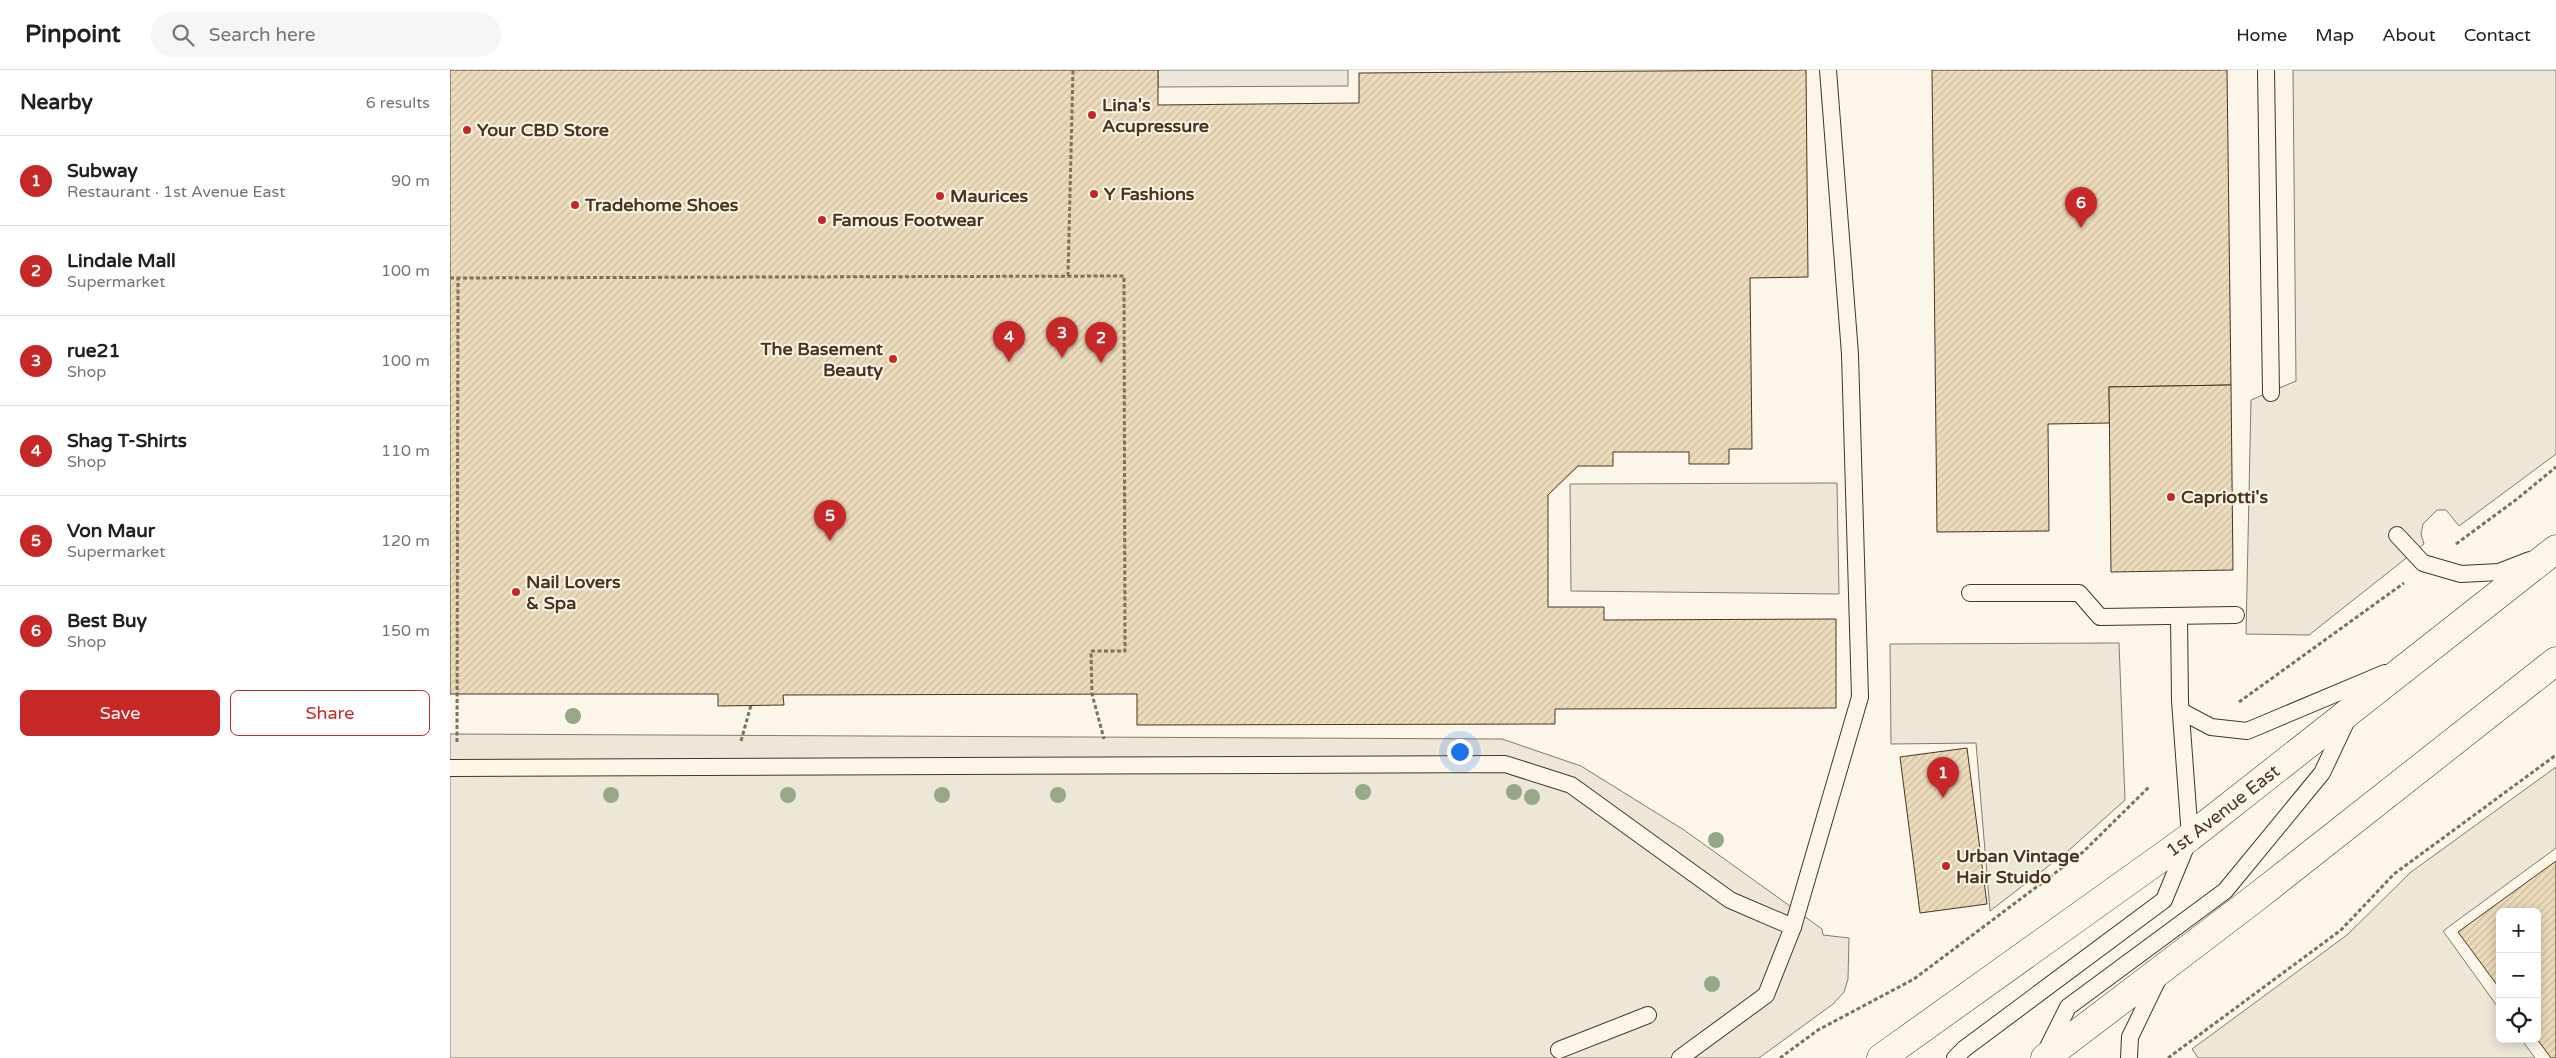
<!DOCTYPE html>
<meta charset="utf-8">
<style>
:root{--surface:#fff;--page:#f6f6f6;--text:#202124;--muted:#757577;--line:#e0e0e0;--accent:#c62828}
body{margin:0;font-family:"Varela Round",sans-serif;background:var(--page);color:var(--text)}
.controls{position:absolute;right:15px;bottom:15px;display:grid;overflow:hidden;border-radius:8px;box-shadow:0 2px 12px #0003}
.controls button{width:45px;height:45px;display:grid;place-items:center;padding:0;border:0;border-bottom:1px solid var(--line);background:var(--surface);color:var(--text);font:25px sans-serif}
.you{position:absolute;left:1009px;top:681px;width:18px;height:18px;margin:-12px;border:4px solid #fff;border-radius:50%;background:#1a73e8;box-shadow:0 0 0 8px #1a73e833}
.badge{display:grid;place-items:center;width:32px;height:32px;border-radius:50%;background:var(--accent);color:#fff;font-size:16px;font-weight:700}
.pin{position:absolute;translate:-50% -41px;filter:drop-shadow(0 1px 2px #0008)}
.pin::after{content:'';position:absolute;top:26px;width:18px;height:15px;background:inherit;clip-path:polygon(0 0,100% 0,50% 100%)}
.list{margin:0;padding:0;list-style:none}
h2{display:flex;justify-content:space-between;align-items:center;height:65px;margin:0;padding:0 20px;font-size:21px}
h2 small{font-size:16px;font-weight:400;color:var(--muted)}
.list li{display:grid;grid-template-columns:32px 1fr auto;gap:15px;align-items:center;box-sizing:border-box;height:90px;padding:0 20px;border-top:1px solid var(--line)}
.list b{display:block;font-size:19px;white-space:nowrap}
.list p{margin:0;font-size:16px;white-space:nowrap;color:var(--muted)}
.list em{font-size:16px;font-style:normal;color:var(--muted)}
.actions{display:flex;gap:10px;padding:15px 20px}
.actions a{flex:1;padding:11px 0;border:1px solid var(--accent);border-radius:8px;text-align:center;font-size:18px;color:var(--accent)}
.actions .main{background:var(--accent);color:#fff}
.icon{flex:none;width:28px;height:28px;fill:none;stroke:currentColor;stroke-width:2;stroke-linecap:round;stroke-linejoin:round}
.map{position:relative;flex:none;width:2106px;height:988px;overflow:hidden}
header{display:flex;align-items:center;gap:30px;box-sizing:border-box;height:70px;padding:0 25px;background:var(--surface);border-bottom:1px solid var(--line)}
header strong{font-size:24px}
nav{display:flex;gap:28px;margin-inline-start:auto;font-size:18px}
.search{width:350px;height:45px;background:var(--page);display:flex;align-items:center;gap:12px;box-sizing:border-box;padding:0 18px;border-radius:28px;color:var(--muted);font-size:19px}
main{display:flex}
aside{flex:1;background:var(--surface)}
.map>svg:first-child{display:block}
.parking{fill:#ede7d9;stroke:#887966}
.building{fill:url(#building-hatch);stroke:#4a3520}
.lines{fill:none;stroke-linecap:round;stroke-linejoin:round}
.service-casing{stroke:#4a3520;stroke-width:18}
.primary-casing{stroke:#4a3520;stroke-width:29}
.path{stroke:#7f6f5c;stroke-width:3;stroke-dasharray:4 2.5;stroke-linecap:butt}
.service{stroke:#fbf6e9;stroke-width:16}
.primary{stroke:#fbf6e9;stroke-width:28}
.tree{fill:#96a887}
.poi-dot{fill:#c62828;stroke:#fbf6e9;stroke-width:2}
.labels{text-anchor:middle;stroke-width:4;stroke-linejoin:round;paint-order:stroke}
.poi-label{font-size:18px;font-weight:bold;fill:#4a3520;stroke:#fbf6e9;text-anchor:start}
.street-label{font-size:18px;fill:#4a3520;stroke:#fbf6e9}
</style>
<header>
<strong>Pinpoint</strong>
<div class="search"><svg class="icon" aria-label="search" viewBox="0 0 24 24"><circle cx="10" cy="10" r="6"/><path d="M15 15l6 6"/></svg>Search here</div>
<nav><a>Home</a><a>Map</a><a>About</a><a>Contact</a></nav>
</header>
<main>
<aside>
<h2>Nearby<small>6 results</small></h2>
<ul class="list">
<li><span class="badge">1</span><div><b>Subway</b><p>Restaurant · 1st Avenue East</p></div><em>90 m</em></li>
<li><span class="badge">2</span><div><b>Lindale Mall</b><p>Supermarket</p></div><em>100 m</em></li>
<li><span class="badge">3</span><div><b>rue21</b><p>Shop</p></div><em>100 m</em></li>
<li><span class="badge">4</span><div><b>Shag T-Shirts</b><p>Shop</p></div><em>110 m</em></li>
<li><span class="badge">5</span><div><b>Von Maur</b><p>Supermarket</p></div><em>120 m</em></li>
<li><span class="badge">6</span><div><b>Best Buy</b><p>Shop</p></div><em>150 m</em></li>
</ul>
<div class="actions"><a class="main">Save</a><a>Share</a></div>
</aside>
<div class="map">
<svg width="2106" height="988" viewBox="0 0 2106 988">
<defs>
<pattern id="building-hatch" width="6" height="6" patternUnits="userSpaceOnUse" patternTransform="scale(1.25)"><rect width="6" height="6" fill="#ecdcbc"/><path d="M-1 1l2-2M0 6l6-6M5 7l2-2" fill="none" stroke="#ccbda1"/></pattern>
</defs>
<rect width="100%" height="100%" fill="#fbf6e9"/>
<g class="parking">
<polygon points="708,0 898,0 898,16 708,17"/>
<polygon points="1843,0 2106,0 2106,384 2009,456 1996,440 1987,440 1973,454 1971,464 1974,474 1859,565 1796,564 1801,330 1846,311"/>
<polygon points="1387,413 1389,524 1121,521 1120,414"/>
<polygon points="1669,573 1675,730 1618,781 1540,841 1526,673 1441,674 1440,574"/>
<polygon points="0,664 1052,669 1131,696 1234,760 1372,859 1373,865 1399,868 1398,909 1394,922 1383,934 1309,988 0,988"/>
<polygon points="2106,697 2106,778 1993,861 2050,940 2050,969 2071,969 2085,988 1748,988 1742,979 1897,865 1961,802"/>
</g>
<g class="building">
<polygon points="0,0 708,0 708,35 909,33 909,3 1356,0 1358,207 1300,208 1302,379 1279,379 1279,394 1239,394 1239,382 1163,382 1163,396 1128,396 1098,425 1098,537 1154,537 1154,550 1386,549 1386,638 1105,639 1105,654 687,655 687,624 333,625 334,635 268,636 268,624 0,624"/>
<polygon points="1482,0 1777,0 1781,315 1659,317 1660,353 1598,354 1599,461 1487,462"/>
<polygon points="1781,315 1783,500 1661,502 1659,317"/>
<polygon points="1517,678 1537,834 1470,843 1450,687"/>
<polygon points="2106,791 2106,988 2101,988 2087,969 2087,842 2050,842 2050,919 2008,862"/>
</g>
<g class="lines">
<defs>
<g id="service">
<polyline points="1816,0 1821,323"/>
<polyline points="1947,465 1973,493 2011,504 2049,502 2080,490"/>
<polyline points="1520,523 1629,523 1650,547 1786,545"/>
<polyline points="1731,641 1761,657 1797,661 1935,603"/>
<polyline points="0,698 1055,694 1121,715 1280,830 1343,857 1316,925 1230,988"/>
<polyline points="1343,857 1410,627 1400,284 1378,0"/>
<polyline points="1109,980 1198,945"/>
<polyline points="1596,981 1618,937 1775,821 1872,703 1898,648"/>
<polyline points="1505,988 1514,979 1714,830 1740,767 1730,631 1729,547"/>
<polyline points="1679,988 1680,967 1709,907"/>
</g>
<g id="primary">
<path id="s1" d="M 1431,988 L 1740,767 L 2106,479"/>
<polyline points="1595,988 1804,829 2106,591"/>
</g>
</defs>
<use href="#service" class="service-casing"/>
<use href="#primary" class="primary-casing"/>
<g class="path">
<polyline points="618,206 623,0"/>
<polyline points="0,208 674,206 675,581 641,581 642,624 654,669"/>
<polyline points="2006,474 2067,429 2106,397"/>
<polyline points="1789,632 1954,513"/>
<polyline points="291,671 301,635"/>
<polyline points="7,672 8,208"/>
<polyline points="1330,988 1368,960 1464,909 1633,782 1700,716"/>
<polyline points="1718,988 1891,860 1944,804 2106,685"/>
</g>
<use href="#service" class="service"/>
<use href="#primary" class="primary"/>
</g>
<g class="tree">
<circle cx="123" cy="646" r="8"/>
<circle cx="913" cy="722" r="8"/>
<circle cx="1064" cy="722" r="8"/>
<circle cx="161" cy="725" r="8"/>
<circle cx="338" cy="725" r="8"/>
<circle cx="492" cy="725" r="8"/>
<circle cx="608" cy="725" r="8"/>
<circle cx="1082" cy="727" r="8"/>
<circle cx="1266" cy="770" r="8"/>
<circle cx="1262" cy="914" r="8"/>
</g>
<g class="poi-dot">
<circle cx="642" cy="45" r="5"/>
<circle cx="17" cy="60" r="5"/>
<circle cx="644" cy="124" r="5"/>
<circle cx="490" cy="126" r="5"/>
<circle cx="125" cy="135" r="5"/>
<circle cx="372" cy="150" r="5"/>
<circle cx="443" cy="289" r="5"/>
<circle cx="1721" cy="427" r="5"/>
<circle cx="66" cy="522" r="5"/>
<circle cx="1496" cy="796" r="5"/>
</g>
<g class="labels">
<g class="poi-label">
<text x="652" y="41">Lina's<tspan x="652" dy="21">Acupressure</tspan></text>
<text x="27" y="66">Your CBD Store</text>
<text x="654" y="130">Y Fashions</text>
<text x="500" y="132">Maurices</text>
<text x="135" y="141">Tradehome Shoes</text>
<text x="382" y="156">Famous Footwear</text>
<text x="433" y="285" text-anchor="end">The Basement<tspan x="433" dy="21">Beauty</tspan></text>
<text x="1731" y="433">Capriotti's</text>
<text x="76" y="518">Nail Lovers<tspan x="76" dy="21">&amp; Spa</tspan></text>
<text x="1506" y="792">Urban Vintage<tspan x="1506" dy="21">Hair Stuido</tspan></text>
</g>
<g class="street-label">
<text dy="6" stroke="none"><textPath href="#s1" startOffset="422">1st Avenue East</textPath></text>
</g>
</g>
</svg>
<div class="controls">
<button>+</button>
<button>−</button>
<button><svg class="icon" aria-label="locate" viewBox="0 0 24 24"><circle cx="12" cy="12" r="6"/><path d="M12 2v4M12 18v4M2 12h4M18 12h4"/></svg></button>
</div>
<div class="you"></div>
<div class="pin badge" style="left:1493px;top:728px">1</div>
<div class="pin badge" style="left:651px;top:293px">2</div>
<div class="pin badge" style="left:612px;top:288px">3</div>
<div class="pin badge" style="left:559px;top:292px">4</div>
<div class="pin badge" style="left:380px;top:471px">5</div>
<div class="pin badge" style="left:1631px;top:158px">6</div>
</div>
</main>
